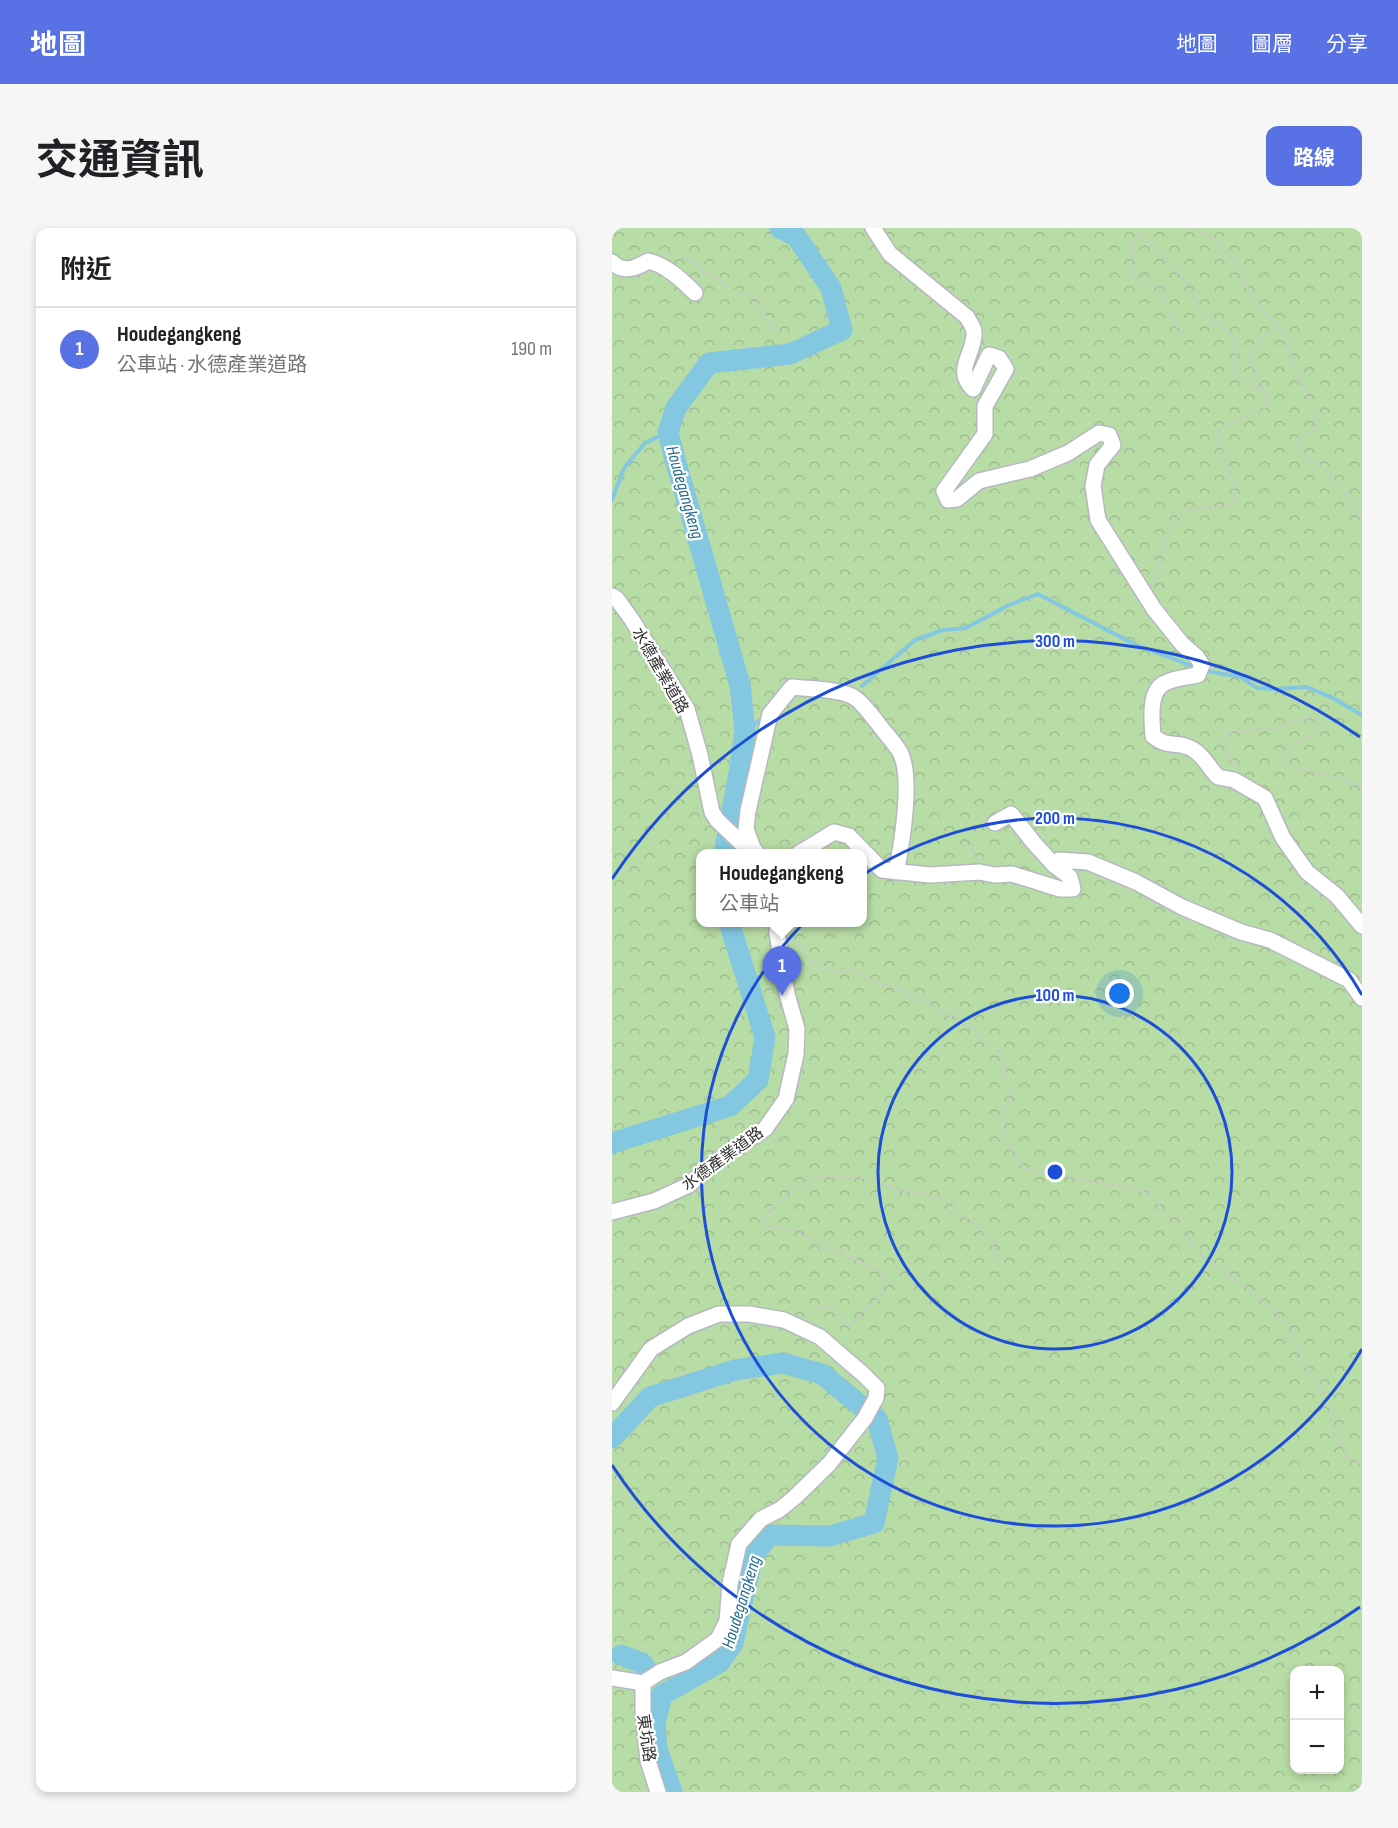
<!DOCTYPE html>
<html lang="zh-TW">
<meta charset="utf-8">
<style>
:root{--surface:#fff;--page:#f6f6f6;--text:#202124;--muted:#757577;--line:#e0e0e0;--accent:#5871e5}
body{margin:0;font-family:"Sofia Sans Condensed","Noto Sans TC",sans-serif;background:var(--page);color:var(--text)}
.controls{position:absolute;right:18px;bottom:18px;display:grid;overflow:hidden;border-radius:12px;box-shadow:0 3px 9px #0003}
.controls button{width:54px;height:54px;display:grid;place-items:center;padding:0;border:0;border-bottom:2px solid var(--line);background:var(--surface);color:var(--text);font:30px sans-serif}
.you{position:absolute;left:508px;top:766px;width:21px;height:21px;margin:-15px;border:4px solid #fff;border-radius:50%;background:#1a73e8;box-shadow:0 0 0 9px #1a73e833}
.badge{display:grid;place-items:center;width:39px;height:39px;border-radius:50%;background:var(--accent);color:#fff;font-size:20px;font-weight:700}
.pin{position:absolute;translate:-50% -50px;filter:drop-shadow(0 2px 3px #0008)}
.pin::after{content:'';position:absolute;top:32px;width:21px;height:18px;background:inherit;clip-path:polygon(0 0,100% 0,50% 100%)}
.popup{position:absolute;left:84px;top:621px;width:171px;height:78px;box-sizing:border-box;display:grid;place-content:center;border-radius:12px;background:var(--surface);filter:drop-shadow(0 2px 4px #0005);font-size:20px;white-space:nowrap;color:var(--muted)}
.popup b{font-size:22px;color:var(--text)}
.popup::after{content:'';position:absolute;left:50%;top:100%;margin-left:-12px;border:12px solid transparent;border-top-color:var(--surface)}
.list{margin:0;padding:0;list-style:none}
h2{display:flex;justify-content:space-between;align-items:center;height:78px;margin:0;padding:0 24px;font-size:26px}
h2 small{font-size:20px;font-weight:400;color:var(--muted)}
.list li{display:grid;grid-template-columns:39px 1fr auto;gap:18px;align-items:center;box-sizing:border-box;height:84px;padding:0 24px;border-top:2px solid var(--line)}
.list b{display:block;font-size:22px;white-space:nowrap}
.list p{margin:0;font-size:20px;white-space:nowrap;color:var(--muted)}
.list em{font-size:20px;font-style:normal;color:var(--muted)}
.map{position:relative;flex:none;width:750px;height:1564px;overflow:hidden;border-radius:12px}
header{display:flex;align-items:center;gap:36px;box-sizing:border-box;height:84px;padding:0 30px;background:var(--accent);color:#fff}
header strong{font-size:28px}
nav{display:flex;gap:33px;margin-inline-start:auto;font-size:21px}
.intro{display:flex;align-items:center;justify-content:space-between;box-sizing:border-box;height:144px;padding:0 36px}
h1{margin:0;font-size:42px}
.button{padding:15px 27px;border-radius:12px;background:var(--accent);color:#fff;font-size:21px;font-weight:700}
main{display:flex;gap:36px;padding:0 36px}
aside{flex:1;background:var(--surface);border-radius:12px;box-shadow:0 3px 9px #0003}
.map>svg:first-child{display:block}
.forest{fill:url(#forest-crowns);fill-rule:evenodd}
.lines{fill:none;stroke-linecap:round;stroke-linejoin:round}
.stream{stroke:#83c7e1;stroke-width:4}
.river{stroke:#83c7e1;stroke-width:21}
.minor-casing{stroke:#b6b8c0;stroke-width:18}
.path{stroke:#c9c9c9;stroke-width:2;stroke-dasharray:4.5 3;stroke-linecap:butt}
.minor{stroke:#fff;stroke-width:15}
.ring{fill:none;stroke:#1d4ed8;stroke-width:3}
.labels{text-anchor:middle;stroke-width:4.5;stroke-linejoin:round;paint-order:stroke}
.street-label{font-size:16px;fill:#2e2e2e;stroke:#fff}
.water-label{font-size:18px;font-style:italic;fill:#1f6891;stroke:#fff}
.centre{fill:#1d4ed8;stroke:#fff;stroke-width:3}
.ring-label{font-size:18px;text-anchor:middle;font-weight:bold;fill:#1d4ed8;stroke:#fff;stroke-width:4.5;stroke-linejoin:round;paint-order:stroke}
</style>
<header>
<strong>地圖</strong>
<nav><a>地圖</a><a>圖層</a><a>分享</a></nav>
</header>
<div class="intro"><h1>交通資訊</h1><a class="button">路線</a></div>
<main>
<aside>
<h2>附近<small></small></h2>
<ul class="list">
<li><span class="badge">1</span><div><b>Houdegangkeng</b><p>公車站 · 水德產業道路</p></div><em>190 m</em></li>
</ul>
</aside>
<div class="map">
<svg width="750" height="1564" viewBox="0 0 750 1564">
<defs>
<pattern id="forest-crowns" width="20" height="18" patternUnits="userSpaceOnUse" patternTransform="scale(1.5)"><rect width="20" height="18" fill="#b8dca6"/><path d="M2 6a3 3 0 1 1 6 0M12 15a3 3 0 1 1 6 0" fill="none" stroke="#9ebd8f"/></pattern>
</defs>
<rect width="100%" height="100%" fill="#ede9e2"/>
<path class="forest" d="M 0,0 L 750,0 L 750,1564 L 0,1564 ZM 89,626 L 251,626 L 251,694 L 89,694 ZM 682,1442 L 728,1442 L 728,1542 L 682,1542 Z"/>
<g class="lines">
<g class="stream">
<polyline points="0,272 12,240 33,215 56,204"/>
<polyline points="594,443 629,449 645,460 665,461 694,459 719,469 750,487"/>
<polyline points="250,458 303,412 331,402 354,400 397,377 426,366 524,417 583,439"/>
<polyline points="133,503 151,490"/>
</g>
<g class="river">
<polyline points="112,626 127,545 133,503 128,457 62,228 56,204 64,180 97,135 178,126 230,102 219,60 184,8 168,0"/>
<polyline points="0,915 118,878 146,852 153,809 117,694"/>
<polyline points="0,1210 38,1169 123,1142 171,1135 210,1146 265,1191 276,1230 262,1295 218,1308 158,1307 141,1327 121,1415 108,1434 50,1467 43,1496 45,1521 60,1564"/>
<polyline points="9,1427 30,1435 34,1441"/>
</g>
<defs>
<g id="minor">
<path d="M 261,0 L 278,26 L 355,89 C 358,95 363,100 362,107 C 361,128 342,142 361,161 L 377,127 L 387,130 L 394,141 L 373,178 L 373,206 L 332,263 L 336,272 L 345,271 L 367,253 L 418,241 L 456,225 L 487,205 L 497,207 L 501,217 L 485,237 L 481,258 L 486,292 L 542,381 L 570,416 L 585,429 L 590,437 L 586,447 C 575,449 562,450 553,455 C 536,462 540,494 541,508 C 558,521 561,513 576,519 C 590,524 597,540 606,549 L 622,552 L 653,570 L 671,610 L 695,644 L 725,668 L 750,698"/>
<path d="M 0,34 C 11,45 23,41 36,33 C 54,37 70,52 83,65"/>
<polyline points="0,368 5,371 20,392 75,481 88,527 100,584 105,592 128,614 141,620 144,624"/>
<polyline points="383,595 399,586 422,615 442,637"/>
<path d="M 141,620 L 134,601 L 136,583 L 158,486 L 180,459 C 197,461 225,461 240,468 C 251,474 257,485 265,494 C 272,504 282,514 288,524 C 301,549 290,616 284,644"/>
<polyline points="186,626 222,604 237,608 270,642 318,647 368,644 382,647 400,646 448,661 461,661 458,649 442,637 447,632 476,634 524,654 570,679 629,704 658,712 737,752 750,770"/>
<polyline points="0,984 42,973 77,957 97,939 126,918 153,901 174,871 184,826 185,801 175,766 165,705 165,694"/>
<polyline points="0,1175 39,1121 76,1098 107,1086 137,1086 172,1092 208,1109 252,1147 265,1160 264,1170 253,1190 217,1236 182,1270 167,1282 149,1291 127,1316 118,1356 115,1393 106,1411 74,1434 48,1444 31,1455"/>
<polyline points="0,1450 31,1455"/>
<polyline points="31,1455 31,1483 36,1533 46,1564"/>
</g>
</defs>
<use href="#minor" class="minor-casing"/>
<g class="path">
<path d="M 580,0 L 600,9 L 612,21 L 630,47 L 640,71 L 665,97 L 673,110 L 683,141 L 705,188 L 705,199 L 686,211 C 683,224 701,232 709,239 C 727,253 738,274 750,293"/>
<path d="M 55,25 C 72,25 107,55 125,63 C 131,67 139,68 147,71 L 154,91 L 164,104"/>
<path d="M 569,106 C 566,100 562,95 559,90 C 556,81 554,72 549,63 C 544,53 534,58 526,52 C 515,45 520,13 526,4 L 536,13 L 578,58 L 589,85 L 619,107 L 624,112 L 623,139 L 625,148 L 656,166"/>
<path d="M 542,356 C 553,332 547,294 577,283 C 592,277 606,283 622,273 L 622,257 L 605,206 C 617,189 627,194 644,186 C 648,184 652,180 655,177 L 656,166 L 639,139 L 638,130 L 643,116 L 664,98"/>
<path d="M 626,539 C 617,531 614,521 613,509 L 624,503 L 659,501 L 702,488 L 707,495 L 705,505 L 677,518 L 673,526 L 676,535 L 685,541 L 717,547 L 750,559"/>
<polyline points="359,614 365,633"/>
<polyline points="179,711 183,713 204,736 216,742 233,742 247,744 261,754 283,759 344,791 368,807 388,825 395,851 397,873 389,890 398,922 412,941 534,964 544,972 554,989 567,994 580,1015 589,1026 647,1070 677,1097 692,1135 713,1166 717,1187 736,1231 750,1236"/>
<path d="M 192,1086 C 202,1085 209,1077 219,1078 L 233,1096 L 239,1097 L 269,1068 L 273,1054 L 271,1048 L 265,1041 L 222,1023 L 179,1001 L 153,997 L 156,984 L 166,973 L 205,949 L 253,950 L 292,963 L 328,970 L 338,976 L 377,1009 L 390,1033"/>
</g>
<use href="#minor" class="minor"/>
</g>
<g class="ring">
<circle cx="443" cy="944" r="177"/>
<path d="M750 1121A354 354 0 1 1 750 767"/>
<path d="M748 1379A531 531 0 0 1 0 1237M0 651A531 531 0 0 1 748 509"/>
</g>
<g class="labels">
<g class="street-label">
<text transform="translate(49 442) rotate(60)" y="6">水德產業道路</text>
<text transform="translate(110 930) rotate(-36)" y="6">水德產業道路</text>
<text transform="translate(35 1510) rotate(82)" y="6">東坑路</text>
</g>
<g class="water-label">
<text transform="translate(73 264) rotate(74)" y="6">Houdegangkeng</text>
<text transform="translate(129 1374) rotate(-73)" y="6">Houdegangkeng</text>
</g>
</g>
<circle cx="443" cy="944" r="9" class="centre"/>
<g class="ring-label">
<text x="443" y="419">300 m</text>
<text x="443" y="596">200 m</text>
<text x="443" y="773">100 m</text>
</g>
</svg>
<div class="controls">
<button>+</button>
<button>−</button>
</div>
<div class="you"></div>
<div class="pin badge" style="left:170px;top:768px">1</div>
<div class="popup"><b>Houdegangkeng</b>公車站</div>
</div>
</main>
